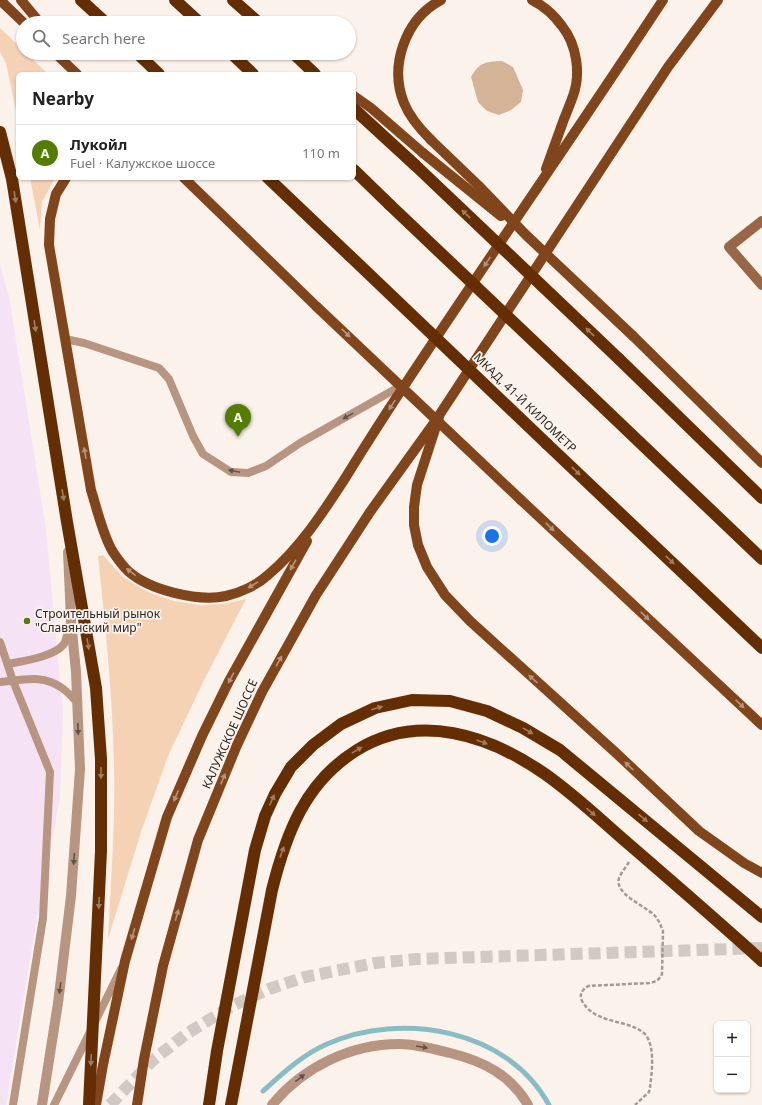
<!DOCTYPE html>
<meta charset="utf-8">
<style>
:root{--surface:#fff;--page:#f6f6f6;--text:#222;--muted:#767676;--line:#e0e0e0;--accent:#527d00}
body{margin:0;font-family:"Noto Sans",sans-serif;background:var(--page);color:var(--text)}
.controls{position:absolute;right:12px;bottom:12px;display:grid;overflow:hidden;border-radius:6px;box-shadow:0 1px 3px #0004}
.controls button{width:36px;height:36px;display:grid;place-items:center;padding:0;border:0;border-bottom:1px solid var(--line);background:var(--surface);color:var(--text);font:20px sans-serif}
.you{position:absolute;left:492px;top:536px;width:14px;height:14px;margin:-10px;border:3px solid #fff;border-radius:50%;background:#1a73e8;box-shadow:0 0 0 6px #1a73e833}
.badge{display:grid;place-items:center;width:26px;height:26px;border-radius:50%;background:var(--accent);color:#fff;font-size:13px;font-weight:700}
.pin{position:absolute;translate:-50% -33px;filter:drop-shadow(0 1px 2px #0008)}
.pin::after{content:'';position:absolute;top:21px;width:14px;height:12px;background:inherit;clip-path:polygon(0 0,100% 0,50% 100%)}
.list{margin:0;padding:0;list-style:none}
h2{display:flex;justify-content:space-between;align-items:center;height:52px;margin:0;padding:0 16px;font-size:17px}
h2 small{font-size:13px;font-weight:400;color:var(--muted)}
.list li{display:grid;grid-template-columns:26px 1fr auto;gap:12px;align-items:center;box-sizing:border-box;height:56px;padding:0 16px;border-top:1px solid var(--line)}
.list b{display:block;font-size:15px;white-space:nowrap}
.list p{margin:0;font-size:13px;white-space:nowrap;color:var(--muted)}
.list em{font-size:13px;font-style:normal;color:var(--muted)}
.icon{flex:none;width:22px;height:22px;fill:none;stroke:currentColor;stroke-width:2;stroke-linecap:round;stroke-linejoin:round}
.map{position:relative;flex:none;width:762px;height:1105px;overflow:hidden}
.search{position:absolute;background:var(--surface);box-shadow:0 1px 3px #0004;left:16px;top:16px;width:340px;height:44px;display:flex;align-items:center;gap:10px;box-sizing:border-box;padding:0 14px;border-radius:22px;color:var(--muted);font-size:15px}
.panel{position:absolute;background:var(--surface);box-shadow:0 1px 3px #0004;left:16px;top:72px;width:340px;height:108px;border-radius:6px}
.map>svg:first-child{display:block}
.commercial{fill:#f5e3f5}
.green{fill:#f6d2b5}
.forest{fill:#d5b396}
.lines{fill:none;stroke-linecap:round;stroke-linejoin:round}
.stream{stroke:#89bdc4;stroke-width:5}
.highway-tunnel{stroke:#d1c9c3;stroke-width:12;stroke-dasharray:12 6;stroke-linecap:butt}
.path{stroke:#a19b96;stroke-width:2.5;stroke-dasharray:4 2;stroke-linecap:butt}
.lane{stroke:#b89580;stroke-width:8}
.street{stroke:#b89580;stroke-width:10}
.secondary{stroke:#996748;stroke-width:10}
.primary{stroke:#81451b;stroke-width:10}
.highway{stroke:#642e02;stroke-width:12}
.primary-bridge{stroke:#81451b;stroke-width:10}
.highway-bridge{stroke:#642e02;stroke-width:12}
.oneway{fill:#a07c5f}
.oneway2{fill:#b89379}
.oneway3{fill:#635349}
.poi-dot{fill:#527d00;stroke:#fbf2eb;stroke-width:1.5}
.labels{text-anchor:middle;stroke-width:3.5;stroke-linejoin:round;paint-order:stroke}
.street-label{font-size:12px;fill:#2a2724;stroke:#fbf2eb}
.poi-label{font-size:12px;fill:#2a2724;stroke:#fbf2eb;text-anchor:start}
</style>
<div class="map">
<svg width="762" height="1105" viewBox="0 0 762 1105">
<rect width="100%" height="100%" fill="#fbf2eb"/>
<polygon class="commercial" points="0,265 9,296 46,529 63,713 60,798 36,924 6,1105 0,1105"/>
<g class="green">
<polygon points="0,28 23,50 23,53 26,53 48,74 18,74 18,120 6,63 0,52"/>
<polygon points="30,178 55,178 42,202 40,230"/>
<path d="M 103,555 L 123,577 L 148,592 L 174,601 L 200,605 L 224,604 L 246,599 L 203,682 L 168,756 L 141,832 L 108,939 C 110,897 113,856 114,814 C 116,728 107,642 98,556 Z"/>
</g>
<path class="forest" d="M 502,61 L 513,67 L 523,90 L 521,102 L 511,110 L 499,115 L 487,111 L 478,102 L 471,77 C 480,62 485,62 502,61 Z"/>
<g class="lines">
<path class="stream" d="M 263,1091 C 283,1073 302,1055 327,1044 C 401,1011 508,1029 549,1105"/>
<polyline class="highway-tunnel" points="110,1105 152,1061 186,1034 232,1006 269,989 305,977 375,963 417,959 762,948"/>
<path class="path" d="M 629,862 C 626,867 621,873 619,878 C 614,895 647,906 656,917 C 659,921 661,926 663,931 L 662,974 C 659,980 656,982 649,983 L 588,986 C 582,990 579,994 582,1001 C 593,1021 618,1020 636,1028 C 640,1030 643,1032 646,1035 C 655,1048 652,1072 650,1087 L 649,1092 L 635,1105"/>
<g class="lane">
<polyline points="65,339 84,343 159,368 169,379 193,436 203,454 231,472 248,473 266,466 300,443 406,383"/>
<polyline points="0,642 13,681 50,772 43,918 13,1105"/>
<path d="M 8,664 C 23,661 54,657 64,644 C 67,639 68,629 70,622"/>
<path d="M 0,682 C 22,680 43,674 62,688 C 68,692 73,698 78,703"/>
<polyline points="54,1105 121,969"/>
</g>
<g class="street">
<polyline points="42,1105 58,1003 71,896 80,769 76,672 71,620 68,552"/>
<path d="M 272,1105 C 303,1067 351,1044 399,1044 C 416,1044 434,1049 450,1053 C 483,1061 511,1075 528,1105"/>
</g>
<polyline class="secondary" points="762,221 729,247 762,285"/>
<g class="primary">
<polyline points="0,0 24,23"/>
<polyline points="21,0 40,23"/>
<path d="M 532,0 C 544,6 554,15 562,26 C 577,45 581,74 573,96 C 570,104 567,112 564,119 C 558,136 552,152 546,169"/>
<polyline points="718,0 668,67 440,414 417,485 414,507 414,525 418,545 427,567 445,595 470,621 615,752 699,831 744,863 762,873"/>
<polyline points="55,53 77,74"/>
<polyline points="354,96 371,108 423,153"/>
<path d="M 431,140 C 420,129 410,118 404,103 C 389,66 405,19 441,0"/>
<path d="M 66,178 L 56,194 L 50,219 L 49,245 L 91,490 C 97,509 103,536 113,552 C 117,558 123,566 128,571 C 149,590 198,602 226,596 C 240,593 257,585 268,575 C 299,549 322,514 344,480 C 365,446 386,413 408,380 C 492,253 579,128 663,0"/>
<polyline points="184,178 317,307"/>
<polyline points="633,336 762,463"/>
<polyline points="521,500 762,725"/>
<polyline points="96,1105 103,1065 125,961 167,817 202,736 229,681 307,541"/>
<polyline points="137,1105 144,1059 163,966 198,840 237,745 262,692 316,595 370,512 434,423"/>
</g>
<g class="highway">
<polyline points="81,0 106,23"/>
<polyline points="175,0 200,23"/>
<polyline points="233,0 259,23"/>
<polyline points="137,53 159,74"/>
<polyline points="231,53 253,74"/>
<polyline points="293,53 315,74"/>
<polyline points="354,109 415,165"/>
<polyline points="0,132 12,179 67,522 96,688 101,759 101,851 89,1105"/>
<polyline points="354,170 390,205"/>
<polyline points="268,178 350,256"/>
<polyline points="619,359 762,498"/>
<polyline points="587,392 762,559"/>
<polyline points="547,444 762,648"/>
<polyline points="209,1105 217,1051 255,850 265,816 275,794 291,767 313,745 341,724 375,708 412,700 450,701 487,711 523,728 560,750 762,917"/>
<path d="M 231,1105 L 272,890 C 286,834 305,782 357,750 C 419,712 489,735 545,774 C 575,795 603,822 631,846 C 675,884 719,922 762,961"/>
</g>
<g class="primary-bridge">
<polyline points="431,140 478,185 526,235 633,336"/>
<polyline points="423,153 501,216"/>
<polyline points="317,307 521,500"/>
</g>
<g class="highway-bridge">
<polyline points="415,165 619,359"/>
<polyline points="390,205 587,392"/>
<polyline points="350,256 547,444"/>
</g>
</g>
<defs><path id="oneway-solid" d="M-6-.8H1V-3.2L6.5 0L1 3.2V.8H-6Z"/></defs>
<g class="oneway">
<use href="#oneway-solid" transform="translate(15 197) rotate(81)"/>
<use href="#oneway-solid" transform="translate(466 214) rotate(-136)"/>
<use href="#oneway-solid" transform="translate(35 326) rotate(81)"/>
<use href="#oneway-solid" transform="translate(590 332) rotate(-136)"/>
<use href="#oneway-solid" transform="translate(576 471) rotate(44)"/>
<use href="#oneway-solid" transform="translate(63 495) rotate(81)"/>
<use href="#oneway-solid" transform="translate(670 560) rotate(44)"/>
<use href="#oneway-solid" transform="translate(88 644) rotate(80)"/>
<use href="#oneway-solid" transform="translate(377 708) rotate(-16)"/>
<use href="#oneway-solid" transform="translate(528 731) rotate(31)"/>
<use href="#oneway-solid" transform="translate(482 742) rotate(20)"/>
<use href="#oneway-solid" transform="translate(357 750) rotate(-31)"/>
<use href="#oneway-solid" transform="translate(101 773) rotate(90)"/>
<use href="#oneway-solid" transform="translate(272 800) rotate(-66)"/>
<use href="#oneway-solid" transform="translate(591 812) rotate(40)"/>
<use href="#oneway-solid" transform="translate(643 818) rotate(40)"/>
<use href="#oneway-solid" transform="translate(282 852) rotate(-70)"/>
<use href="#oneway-solid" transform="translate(99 903) rotate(92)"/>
<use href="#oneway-solid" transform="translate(91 1060) rotate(93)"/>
</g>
<g class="oneway2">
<use href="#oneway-solid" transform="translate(487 262) rotate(124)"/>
<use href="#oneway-solid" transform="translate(346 333) rotate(44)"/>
<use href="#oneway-solid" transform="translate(392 405) rotate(123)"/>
<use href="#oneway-solid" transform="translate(85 453) rotate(-100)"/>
<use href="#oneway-solid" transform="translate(550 527) rotate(43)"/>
<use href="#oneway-solid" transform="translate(293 565) rotate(119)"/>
<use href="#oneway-solid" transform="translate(131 572) rotate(-142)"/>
<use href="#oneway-solid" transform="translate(253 585) rotate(149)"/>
<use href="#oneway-solid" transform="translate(645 616) rotate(43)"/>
<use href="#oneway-solid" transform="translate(279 661) rotate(-61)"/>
<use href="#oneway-solid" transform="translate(231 678) rotate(118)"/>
<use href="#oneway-solid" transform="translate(533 679) rotate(-138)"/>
<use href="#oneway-solid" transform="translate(740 704) rotate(43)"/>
<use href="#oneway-solid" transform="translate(629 766) rotate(-137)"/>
<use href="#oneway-solid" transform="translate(223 779) rotate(-68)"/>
<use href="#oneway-solid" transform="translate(176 796) rotate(113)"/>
<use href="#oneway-solid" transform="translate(177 915) rotate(-74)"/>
<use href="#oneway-solid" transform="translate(133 934) rotate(107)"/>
</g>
<g class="oneway3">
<use href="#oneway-solid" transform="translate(348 416) rotate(151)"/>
<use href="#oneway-solid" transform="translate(234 471) rotate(-168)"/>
<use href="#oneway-solid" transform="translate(78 729) rotate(88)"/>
<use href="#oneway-solid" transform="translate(74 859) rotate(94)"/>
<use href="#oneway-solid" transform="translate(60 988) rotate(97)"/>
<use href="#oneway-solid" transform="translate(422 1047) rotate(10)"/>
<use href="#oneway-solid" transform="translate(300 1078) rotate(-38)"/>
</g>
<circle class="poi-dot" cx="27" cy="621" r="4"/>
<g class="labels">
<g class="street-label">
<text transform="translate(525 403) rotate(44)" y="4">МКАД, 41-Й КИЛОМЕТР</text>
<text transform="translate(230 734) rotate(-66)" y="4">КАЛУЖСКОЕ ШОССЕ</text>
</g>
<g class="poi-label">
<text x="35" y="618">Строительный рынок<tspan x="35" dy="14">"Славянский мир"</tspan></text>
</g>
</g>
</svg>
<div class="controls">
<button>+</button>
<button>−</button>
</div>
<div class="you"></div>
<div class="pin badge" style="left:238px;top:437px">A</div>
<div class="search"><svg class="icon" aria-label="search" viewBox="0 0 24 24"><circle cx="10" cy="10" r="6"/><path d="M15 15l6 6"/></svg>Search here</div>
<section class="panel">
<h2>Nearby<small></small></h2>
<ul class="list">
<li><span class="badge">A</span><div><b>Лукойл</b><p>Fuel · Калужское шоссе</p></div><em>110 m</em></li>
</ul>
</section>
</div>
